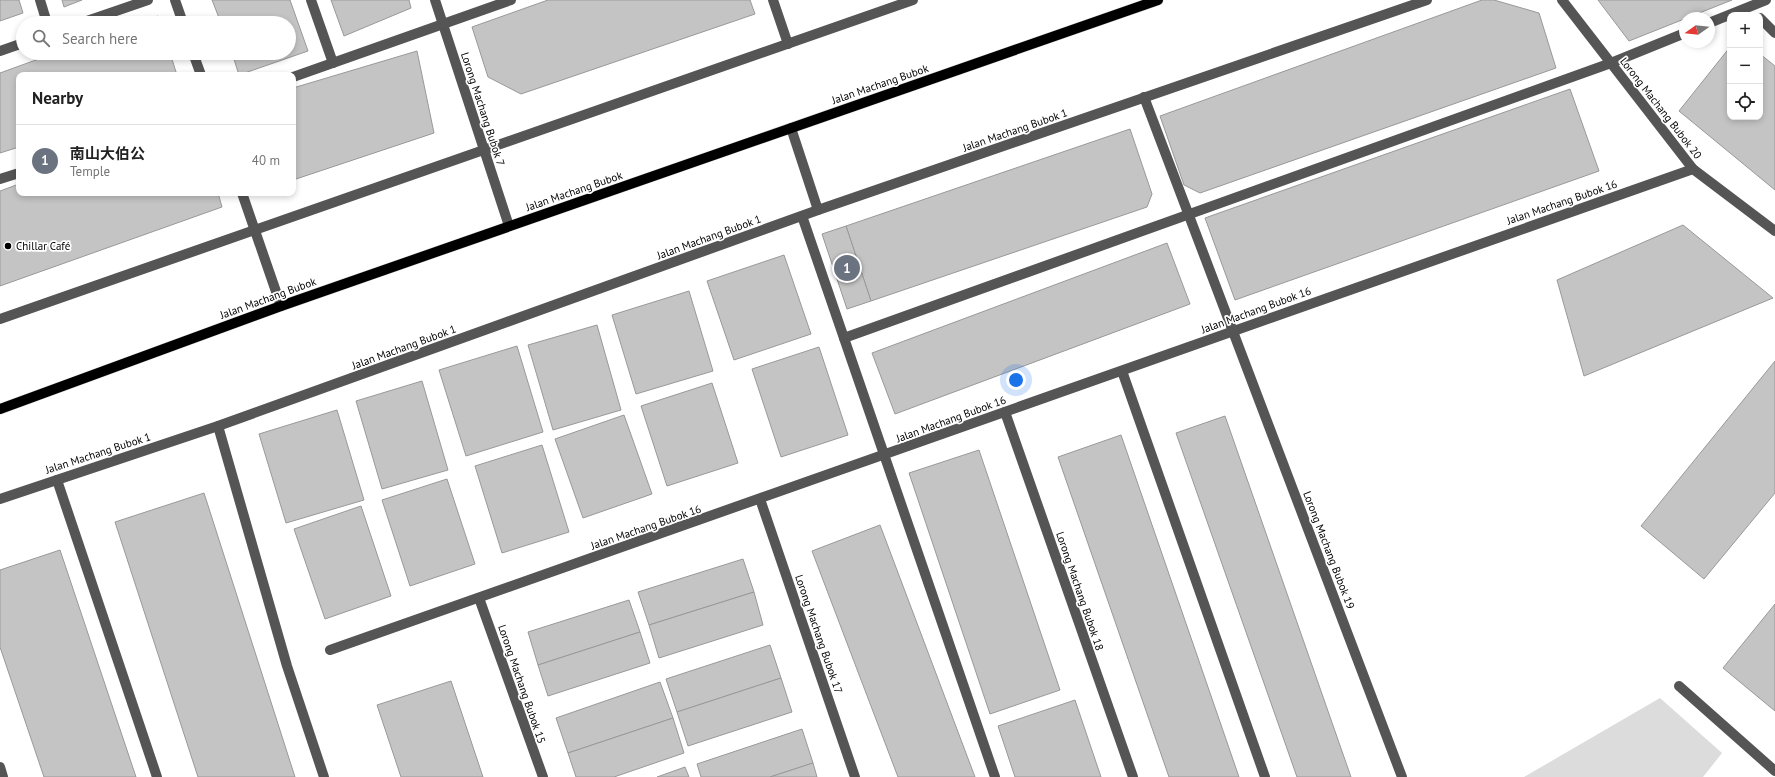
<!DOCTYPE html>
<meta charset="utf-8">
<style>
:root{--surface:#fff;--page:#f6f6f6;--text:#222;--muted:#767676;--line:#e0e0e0;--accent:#d93025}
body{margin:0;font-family:"PT Sans","Noto Sans SC",sans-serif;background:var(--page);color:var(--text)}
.controls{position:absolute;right:12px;top:12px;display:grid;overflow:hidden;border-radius:8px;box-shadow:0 2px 6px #0003}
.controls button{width:36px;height:36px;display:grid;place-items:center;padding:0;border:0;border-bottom:1px solid var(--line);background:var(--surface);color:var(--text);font:20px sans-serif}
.compass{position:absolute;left:1679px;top:12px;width:36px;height:36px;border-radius:50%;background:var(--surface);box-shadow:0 2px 6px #0003;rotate:255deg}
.you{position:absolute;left:1016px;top:380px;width:14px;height:14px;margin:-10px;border:3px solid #fff;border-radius:50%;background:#1a73e8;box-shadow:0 0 0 6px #1a73e833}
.badge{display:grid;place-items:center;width:26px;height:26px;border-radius:50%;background:var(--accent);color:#fff;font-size:13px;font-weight:700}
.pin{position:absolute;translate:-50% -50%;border:2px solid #fff;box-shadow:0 1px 4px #0006}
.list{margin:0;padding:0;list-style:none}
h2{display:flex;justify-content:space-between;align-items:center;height:52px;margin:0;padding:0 16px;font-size:17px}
h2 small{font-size:13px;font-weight:400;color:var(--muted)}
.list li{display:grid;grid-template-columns:26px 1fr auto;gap:12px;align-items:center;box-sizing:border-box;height:72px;padding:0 16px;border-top:1px solid var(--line)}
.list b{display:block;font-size:15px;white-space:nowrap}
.list p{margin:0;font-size:13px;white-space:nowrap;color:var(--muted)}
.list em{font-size:13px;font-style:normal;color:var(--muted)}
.icon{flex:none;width:22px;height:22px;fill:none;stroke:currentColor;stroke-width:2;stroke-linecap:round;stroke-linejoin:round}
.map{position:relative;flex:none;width:1775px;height:777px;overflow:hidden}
.search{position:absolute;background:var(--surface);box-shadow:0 2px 6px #0003;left:16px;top:16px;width:280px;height:44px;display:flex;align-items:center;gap:10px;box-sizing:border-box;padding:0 14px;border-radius:22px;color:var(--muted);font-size:15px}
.panel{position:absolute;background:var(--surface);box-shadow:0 2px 6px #0003;left:16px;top:72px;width:280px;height:124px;border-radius:8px}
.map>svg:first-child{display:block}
.green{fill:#dcdcdc}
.building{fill:#c4c4c4;stroke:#999}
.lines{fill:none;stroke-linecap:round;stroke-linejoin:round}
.major-casing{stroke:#dbdbdb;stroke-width:11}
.minor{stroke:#555;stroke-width:10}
.major{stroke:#000;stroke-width:10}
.poi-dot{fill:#000;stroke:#fff;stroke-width:1.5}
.labels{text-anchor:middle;stroke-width:3.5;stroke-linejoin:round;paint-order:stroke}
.street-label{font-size:11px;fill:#000;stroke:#fff}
.poi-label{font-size:11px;fill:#000;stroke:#fff;text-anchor:start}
</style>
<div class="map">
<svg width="1775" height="777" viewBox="0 0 1775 777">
<rect width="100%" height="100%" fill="#fff"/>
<polygon class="green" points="1660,698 1722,753 1703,777 1524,777"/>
<g class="building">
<polygon points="0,0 19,0 23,13 0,21"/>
<polygon points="62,0 82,0 64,7"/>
<polygon points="212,0 290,0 308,51 239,75 232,53 289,53 289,23 221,23"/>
<polygon points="331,0 409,0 411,8 344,36"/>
<polygon points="548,0 750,0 755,14 521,94 488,77 472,27"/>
<polygon points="1482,0 1494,0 1539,13 1556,68 1200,193 1184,185 1160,116"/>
<polygon points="1598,0 1732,0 1629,41"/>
<polygon points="158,16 161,23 138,23"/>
<polygon points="1730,47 1730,117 1760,117 1760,54 1775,66 1775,190 1679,111"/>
<polygon points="417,51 434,133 293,180 293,88"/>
<polygon points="55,53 170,53 177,75 19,75 19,147 0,153 0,73"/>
<polygon points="1570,89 1599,171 1235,300 1205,218"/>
<polygon points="1130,129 1152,194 1147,207 871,301 846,226"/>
<polygon points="19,184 19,193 218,193 222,207 0,286 0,191"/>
<polygon points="1683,225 1773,298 1584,376 1557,280"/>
<polygon points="846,226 871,301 847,309 822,234"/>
<polygon points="1167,243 1190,304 895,414 872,353"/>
<polygon points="784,255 811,334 734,360 707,281"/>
<polygon points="689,291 713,371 636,394 612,315"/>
<polygon points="597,325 621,410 553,430 528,345"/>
<polygon points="517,346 543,432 466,456 439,370"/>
<polygon points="819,347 848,435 781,457 752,369"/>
<polygon points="1775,361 1775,493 1704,579 1641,526"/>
<polygon points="422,381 448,470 382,489 356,401"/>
<polygon points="712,383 738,463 667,486 641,406"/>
<polygon points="337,410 364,500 286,523 259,434"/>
<polygon points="624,415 652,494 583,518 555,439"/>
<polygon points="1225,416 1351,777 1297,777 1176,433"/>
<polygon points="1121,435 1239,777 1169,777 1058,457"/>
<polygon points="542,445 569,532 502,553 475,466"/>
<polygon points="979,450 1060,690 990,714 909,473"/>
<polygon points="447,479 475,564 410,586 382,500"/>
<polygon points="204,493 295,777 198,777 115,522"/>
<polygon points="361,506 391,596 325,619 294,529"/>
<polygon points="880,525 975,777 898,777 812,551"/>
<polygon points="60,550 136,777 44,777 0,647 0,570"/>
<polygon points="743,559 754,592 649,625 638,592"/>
<polygon points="754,592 763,625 659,658 649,625"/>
<polygon points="629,600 640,632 538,665 528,632"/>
<polygon points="1775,604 1775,711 1723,668"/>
<polygon points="640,632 650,663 548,696 538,665"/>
<polygon points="770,645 781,678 677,712 666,679"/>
<polygon points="781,678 792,712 688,746 677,712"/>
<polygon points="451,681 483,777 401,777 377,705"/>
<polygon points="660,682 673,718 568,753 556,718"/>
<polygon points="1075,700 1101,777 1015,777 998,726"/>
<polygon points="673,718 684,753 614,777 576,777 568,753"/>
<polygon points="802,729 813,763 770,777 701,777 697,764"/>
<polygon points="813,763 817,777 770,777"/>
<polygon points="685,767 689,777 657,777"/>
</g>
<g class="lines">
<defs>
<polyline id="major" points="0,409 281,306 1158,0"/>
</defs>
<use href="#major" class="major-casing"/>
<g class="minor">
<polyline points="40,0 47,23"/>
<polyline points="175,0 183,23"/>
<polyline points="311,0 333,63"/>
<polyline points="435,0 509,226"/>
<polyline points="773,0 788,44"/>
<polyline points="1562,0 1693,169 1775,231"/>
<polyline points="1760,18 1775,33"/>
<polyline points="81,23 148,0"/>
<polyline points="1709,23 1766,0"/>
<polyline points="0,51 23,43"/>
<polyline points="193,53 201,75"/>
<polyline points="293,77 511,0"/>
<polyline points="1144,97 1402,777"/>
<polyline points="791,128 818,210"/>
<polyline points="0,179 19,173"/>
<polyline points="242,193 281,306"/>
<polyline points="802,216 995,777"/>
<polyline points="0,319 913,0"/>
<polyline points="844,338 1611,63 1685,33"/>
<polyline points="1122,371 1265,777"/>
<polyline points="1005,412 1133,777"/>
<polyline points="218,426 287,666 324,777"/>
<polyline points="57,480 157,777"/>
<polyline points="0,499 218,426 818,210 1427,0"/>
<polyline points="760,499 855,777"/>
<polyline points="479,598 543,777"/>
<polyline points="330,650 1693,169"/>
<polyline points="1679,686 1775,771"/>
<polyline points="0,767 3,777"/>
</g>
<use href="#major" class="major"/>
</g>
<circle class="poi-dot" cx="8" cy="246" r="4"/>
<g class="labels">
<g class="street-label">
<text transform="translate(880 84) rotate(-19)" y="4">Jalan Machang Bubok</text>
<text transform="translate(1661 108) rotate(52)" y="4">Lorong Machang Bubok 20</text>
<text transform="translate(483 109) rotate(72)" y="4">Lorong Machang Bubok 7</text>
<text transform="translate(1015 130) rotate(-19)" y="4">Jalan Machang Bubok 1</text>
<text transform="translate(574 191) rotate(-19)" y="4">Jalan Machang Bubok</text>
<text transform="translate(1562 202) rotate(-19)" y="4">Jalan Machang Bubok 16</text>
<text transform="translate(709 237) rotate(-20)" y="4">Jalan Machang Bubok 1</text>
<text transform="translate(268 298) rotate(-20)" y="4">Jalan Machang Bubok</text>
<text transform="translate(1256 310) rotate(-20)" y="4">Jalan Machang Bubok 16</text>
<text transform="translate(404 347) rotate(-20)" y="4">Jalan Machang Bubok 1</text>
<text transform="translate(951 419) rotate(-20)" y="4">Jalan Machang Bubok 16</text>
<text transform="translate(98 453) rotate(-18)" y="4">Jalan Machang Bubok 1</text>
<text transform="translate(646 527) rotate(-19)" y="4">Jalan Machang Bubok 16</text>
<text transform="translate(1329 550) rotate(69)" y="4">Lorong Machang Bubok 19</text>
<text transform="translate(1080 591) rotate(71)" y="4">Lorong Machang Bubok 18</text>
<text transform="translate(819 634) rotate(71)" y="4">Lorong Machang Bubok 17</text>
<text transform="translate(522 684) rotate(71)" y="4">Lorong Machang Bubok 15</text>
</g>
<g class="poi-label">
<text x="16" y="250">Chillar Café</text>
</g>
</g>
</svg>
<div class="controls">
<button>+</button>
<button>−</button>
<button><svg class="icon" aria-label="locate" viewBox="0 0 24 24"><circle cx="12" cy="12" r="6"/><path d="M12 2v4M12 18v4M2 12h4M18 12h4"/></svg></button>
</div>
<svg class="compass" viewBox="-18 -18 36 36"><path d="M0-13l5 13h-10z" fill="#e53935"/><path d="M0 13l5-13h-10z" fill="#767676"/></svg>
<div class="you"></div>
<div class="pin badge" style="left:847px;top:268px;background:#6b7280">1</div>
<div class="search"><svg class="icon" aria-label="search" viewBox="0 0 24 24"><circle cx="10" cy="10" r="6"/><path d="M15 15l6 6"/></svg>Search here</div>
<section class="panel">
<h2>Nearby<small></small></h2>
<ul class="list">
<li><span class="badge" style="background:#6b7280">1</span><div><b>南山大伯公</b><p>Temple</p></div><em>40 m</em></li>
</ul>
</section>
</div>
